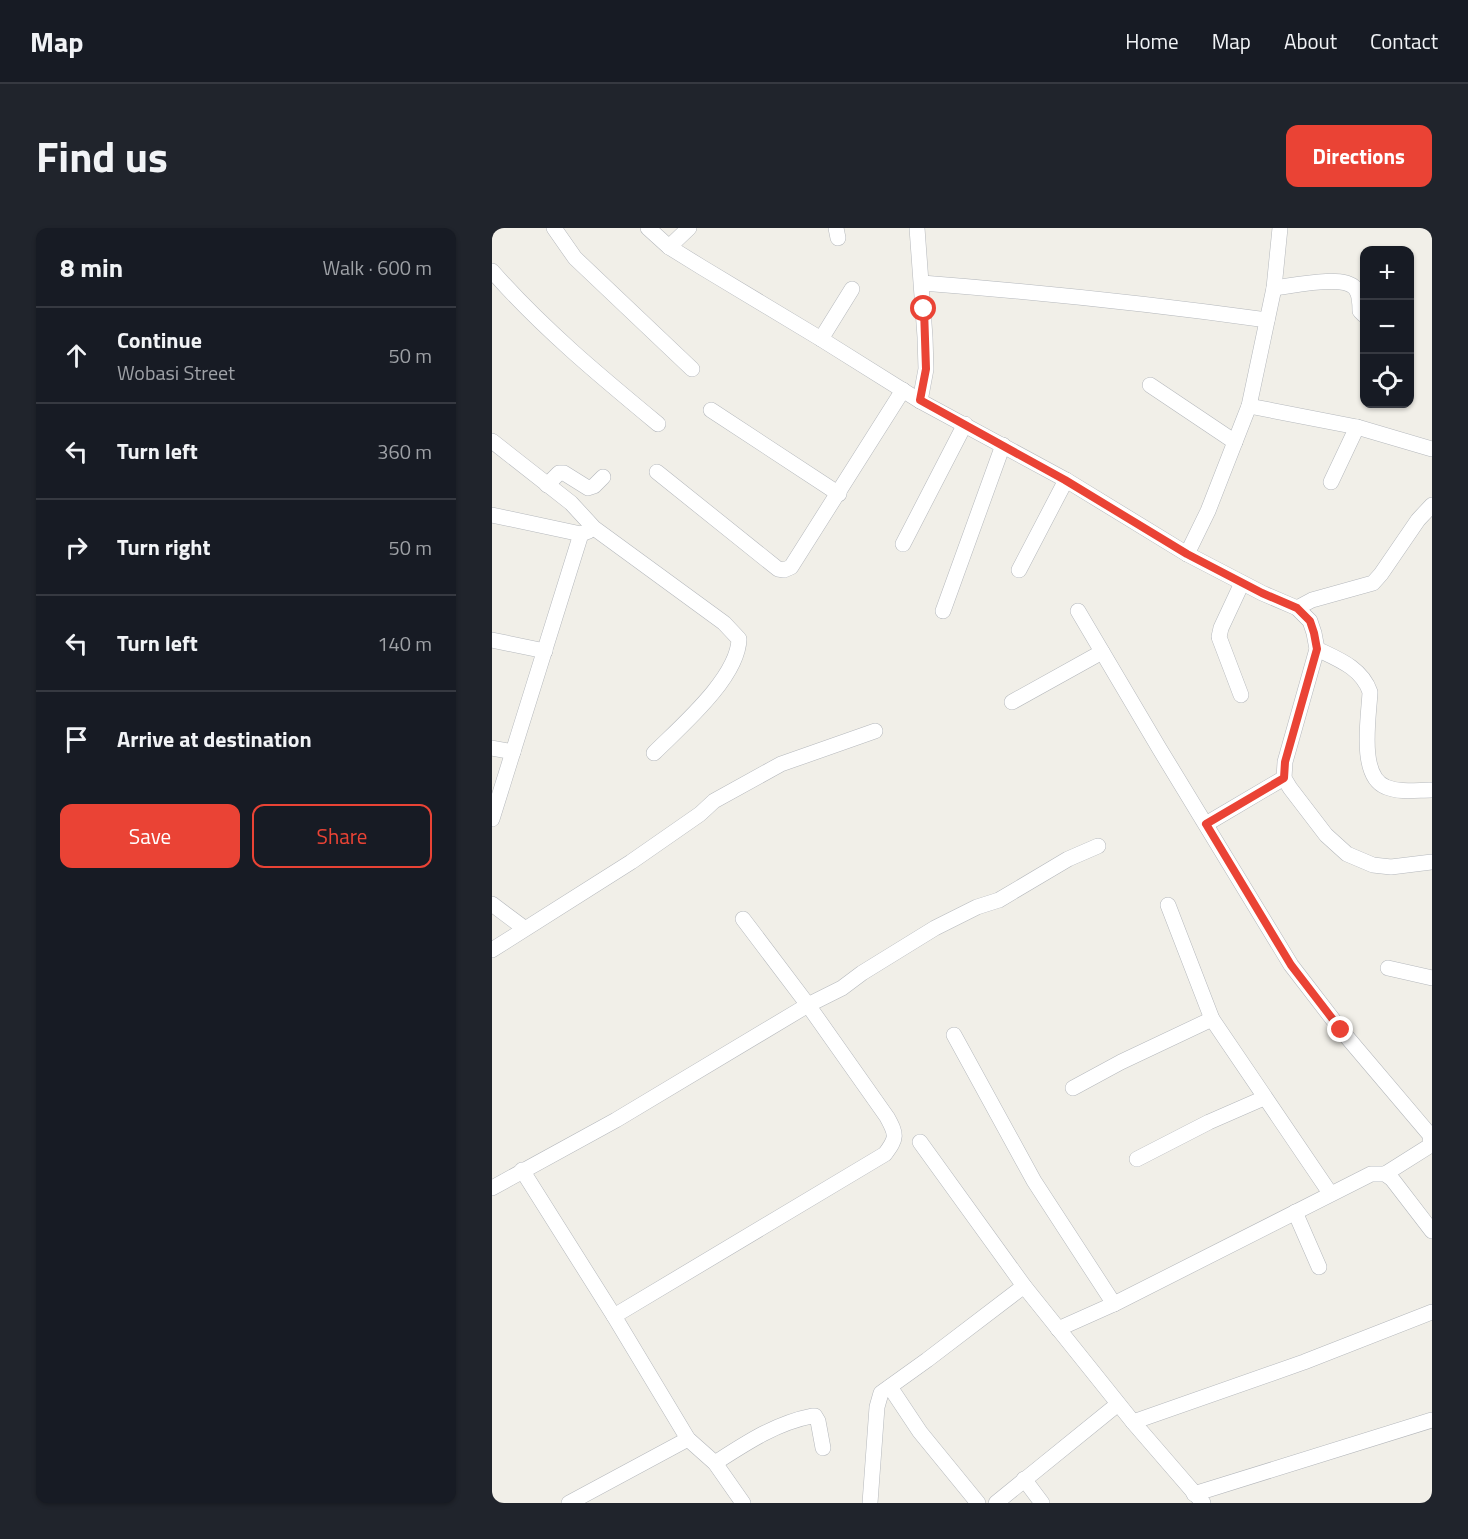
<!DOCTYPE html>
<meta charset="utf-8">
<style>
:root{--surface:#171b24;--page:#20242c;--text:#f1f3f6;--muted:#9ea1a6;--line:#363941;--accent:#ea4335}
body{margin:0;font-family:"Titillium Web",sans-serif;background:var(--page);color:var(--text)}
.controls{position:absolute;right:18px;top:18px;display:grid;overflow:hidden;border-radius:12px;box-shadow:0 2px 4px #0004}
.controls button{width:54px;height:54px;display:grid;place-items:center;padding:0;border:0;border-bottom:2px solid var(--line);background:var(--surface);color:var(--text);font:30px sans-serif}
.stop{position:absolute;width:18px;height:18px;margin:-14px;border:4px solid #ea4335;border-radius:50%;background:#fff}
.stop.end{background:#ea4335;border-color:#fff;box-shadow:0 2px 6px #0008}
.list{margin:0;padding:0;list-style:none}
h2{display:flex;justify-content:space-between;align-items:center;height:78px;margin:0;padding:0 24px;font-size:26px}
h2 small{font-size:20px;font-weight:400;color:var(--muted)}
.list li{display:grid;grid-template-columns:39px 1fr auto;gap:18px;align-items:center;box-sizing:border-box;height:96px;padding:0 24px;border-top:2px solid var(--line)}
.list b{display:block;font-size:22px;white-space:nowrap}
.list p{margin:0;font-size:20px;white-space:nowrap;color:var(--muted)}
.list em{font-size:20px;font-style:normal;color:var(--muted)}
.actions{display:flex;gap:12px;padding:18px 24px}
.actions a{flex:1;padding:14px 0;border:2px solid var(--accent);border-radius:12px;text-align:center;font-size:21px;color:var(--accent)}
.actions .main{background:var(--accent);color:#fff}
.icon{flex:none;width:33px;height:33px;fill:none;stroke:currentColor;stroke-width:2;stroke-linecap:round;stroke-linejoin:round}
.map{position:relative;flex:none;width:940px;height:1275px;overflow:hidden;border-radius:12px}
header{display:flex;align-items:center;gap:36px;box-sizing:border-box;height:84px;padding:0 30px;background:var(--surface);border-bottom:2px solid var(--line)}
header strong{font-size:28px}
nav{display:flex;gap:33px;margin-inline-start:auto;font-size:21px}
.intro{display:flex;align-items:center;justify-content:space-between;box-sizing:border-box;height:144px;padding:0 36px}
h1{margin:0;font-size:42px}
.button{padding:15px 27px;border-radius:12px;background:var(--accent);color:#fff;font-size:21px;font-weight:700}
main{display:flex;gap:36px;padding:0 36px}
aside{flex:1;background:var(--surface);border-radius:12px;box-shadow:0 2px 4px #0004}
.map>svg:first-child{display:block}
.lines{fill:none;stroke-linecap:round;stroke-linejoin:round}
.minor-casing{stroke:#b5b8bc;stroke-width:16}
.minor{stroke:#fff;stroke-width:15}
.route{stroke:#ea4335;stroke-width:8}
</style>
<header>
<strong>Map</strong>
<nav><a>Home</a><a>Map</a><a>About</a><a>Contact</a></nav>
</header>
<div class="intro"><h1>Find us</h1><a class="button">Directions</a></div>
<main>
<aside>
<h2>8 min<small>Walk · 600 m</small></h2>
<ul class="list">
<li><svg class="icon" aria-label="ahead" viewBox="0 0 24 24"><path d="M12 20V5M6 11l6-6 6 6"/></svg><div><b>Continue</b><p>Wobasi Street</p></div><em>50 m</em></li>
<li><svg class="icon" aria-label="left" viewBox="0 0 24 24"><path d="M17 20v-9H6M10 6l-5 5 5 5"/></svg><div><b>Turn left</b></div><em>360 m</em></li>
<li><svg class="icon" aria-label="right" viewBox="0 0 24 24"><path d="M7 20v-9h11M14 6l5 5-5 5"/></svg><div><b>Turn right</b></div><em>50 m</em></li>
<li><svg class="icon" aria-label="left" viewBox="0 0 24 24"><path d="M17 20v-9H6M10 6l-5 5 5 5"/></svg><div><b>Turn left</b></div><em>140 m</em></li>
<li><svg class="icon" aria-label="arrive" viewBox="0 0 24 24"><path d="M6 21V4h12l-3 4 3 4H6"/></svg><div><b>Arrive at destination</b></div></li>
</ul>
<div class="actions"><a class="main">Save</a><a>Share</a></div>
</aside>
<div class="map">
<svg width="940" height="1275" viewBox="0 0 940 1275">
<rect width="100%" height="100%" fill="#f1efe8"/>
<g class="lines">
<defs>
<g id="minor">
<polyline points="62,0 83,30 200,141"/>
<polyline points="156,0 177,19 211,40 329,111 428,173 574,252 695,326 770,365 805,380 818,393 822,405 825,421 793,534 792,550 798,560 834,607 855,626 881,637 899,639 940,634"/>
<polyline points="344,0 346,10"/>
<polyline points="425,0 433,109 434,141 428,173"/>
<polyline points="177,19 197,0"/>
<path d="M 0,43 C 50,100 108,148 166,196"/>
<path d="M 430,55 C 546,64 660,76 775,92"/>
<path d="M 782,60 C 800,58 851,46 863,60 C 868,66 868,75 868,83 L 872,87"/>
<polyline points="329,111 360,61"/>
<polyline points="658,157 743,214"/>
<polyline points="757,178 865,199 940,221"/>
<polyline points="219,182 347,266"/>
<path d="M 0,213 L 79,275 L 102,300 L 232,395 L 247,411 C 246,450 188,499 162,525"/>
<polyline points="165,244 286,341 292,342 299,339 411,162"/>
<polyline points="839,254 865,199"/>
<polyline points="55,257 67,245 72,245 96,260 102,258 111,249"/>
<polyline points="0,287 89,306 97,303"/>
<polyline points="411,316 473,196"/>
<polyline points="695,326 716,283 757,178 782,60 788,0"/>
<polyline points="527,342 574,252"/>
<polyline points="805,380 820,372 881,355 889,346 926,292 940,277"/>
<polyline points="451,383 511,217"/>
<polyline points="586,383 667,520 799,737 849,802 938,907 939,917 893,946"/>
<polyline points="0,412 53,423"/>
<path d="M 825,421 C 846,431 870,440 878,464 C 877,488 866,548 894,559 C 908,565 925,562 940,562"/>
<polyline points="749,467 727,409 729,400 750,355"/>
<polyline points="520,474 610,424"/>
<polyline points="0,520 21,524"/>
<polyline points="0,591 89,306"/>
<polyline points="714,596 792,550"/>
<polyline points="0,676 32,700"/>
<polyline points="676,677 720,791 838,965"/>
<polyline points="0,722 139,634 208,586 222,573 289,536 383,503"/>
<polyline points="896,740 940,750"/>
<polyline points="462,807 542,953 622,1076"/>
<polyline points="581,860 629,834 720,791"/>
<polyline points="428,914 532,1058 641,1194 711,1275"/>
<polyline points="645,931 717,894 772,870"/>
<polyline points="30,942 122,1088 196,1211 223,1235 251,1275"/>
<polyline points="0,960 124,892 316,777 350,760 370,745 443,700 485,679 507,672 576,631 606,618"/>
<polyline points="803,984 827,1039"/>
<path d="M 122,1088 L 393,926 C 405,910 405,907 395,889 L 316,777 L 251,691"/>
<polyline points="566,1101 622,1076 879,946 893,946 900,951 940,1003"/>
<polyline points="398,1159 428,1204 486,1275"/>
<polyline points="641,1194 812,1134 940,1084"/>
<path d="M 223,1235 C 254,1215 284,1195 320,1188 L 323,1188 L 326,1193 L 331,1220"/>
<polyline points="532,1251 550,1275"/>
<polyline points="702,1266 940,1192"/>
<polyline points="77,1275 196,1211"/>
<polyline points="378,1275 385,1179 389,1165 435,1132 532,1058"/>
<polyline points="504,1275 626,1176"/>
</g>
</defs>
<use href="#minor" class="minor-casing"/>
<use href="#minor" class="minor"/>
</g>
<g class="lines">
<polyline class="route" points="432,81 434,141 428,172 573,252 695,326 770,365 805,380 818,393 822,405 825,421 793,534 792,550 714,596 799,737 849,802"/>
</g>
</svg>
<div class="controls">
<button>+</button>
<button>−</button>
<button><svg class="icon" aria-label="locate" viewBox="0 0 24 24"><circle cx="12" cy="12" r="6"/><path d="M12 2v4M12 18v4M2 12h4M18 12h4"/></svg></button>
</div>
<div class="stop" style="left:432px;top:81px"></div>
<div class="stop end" style="left:849px;top:802px"></div>
</div>
</main>
